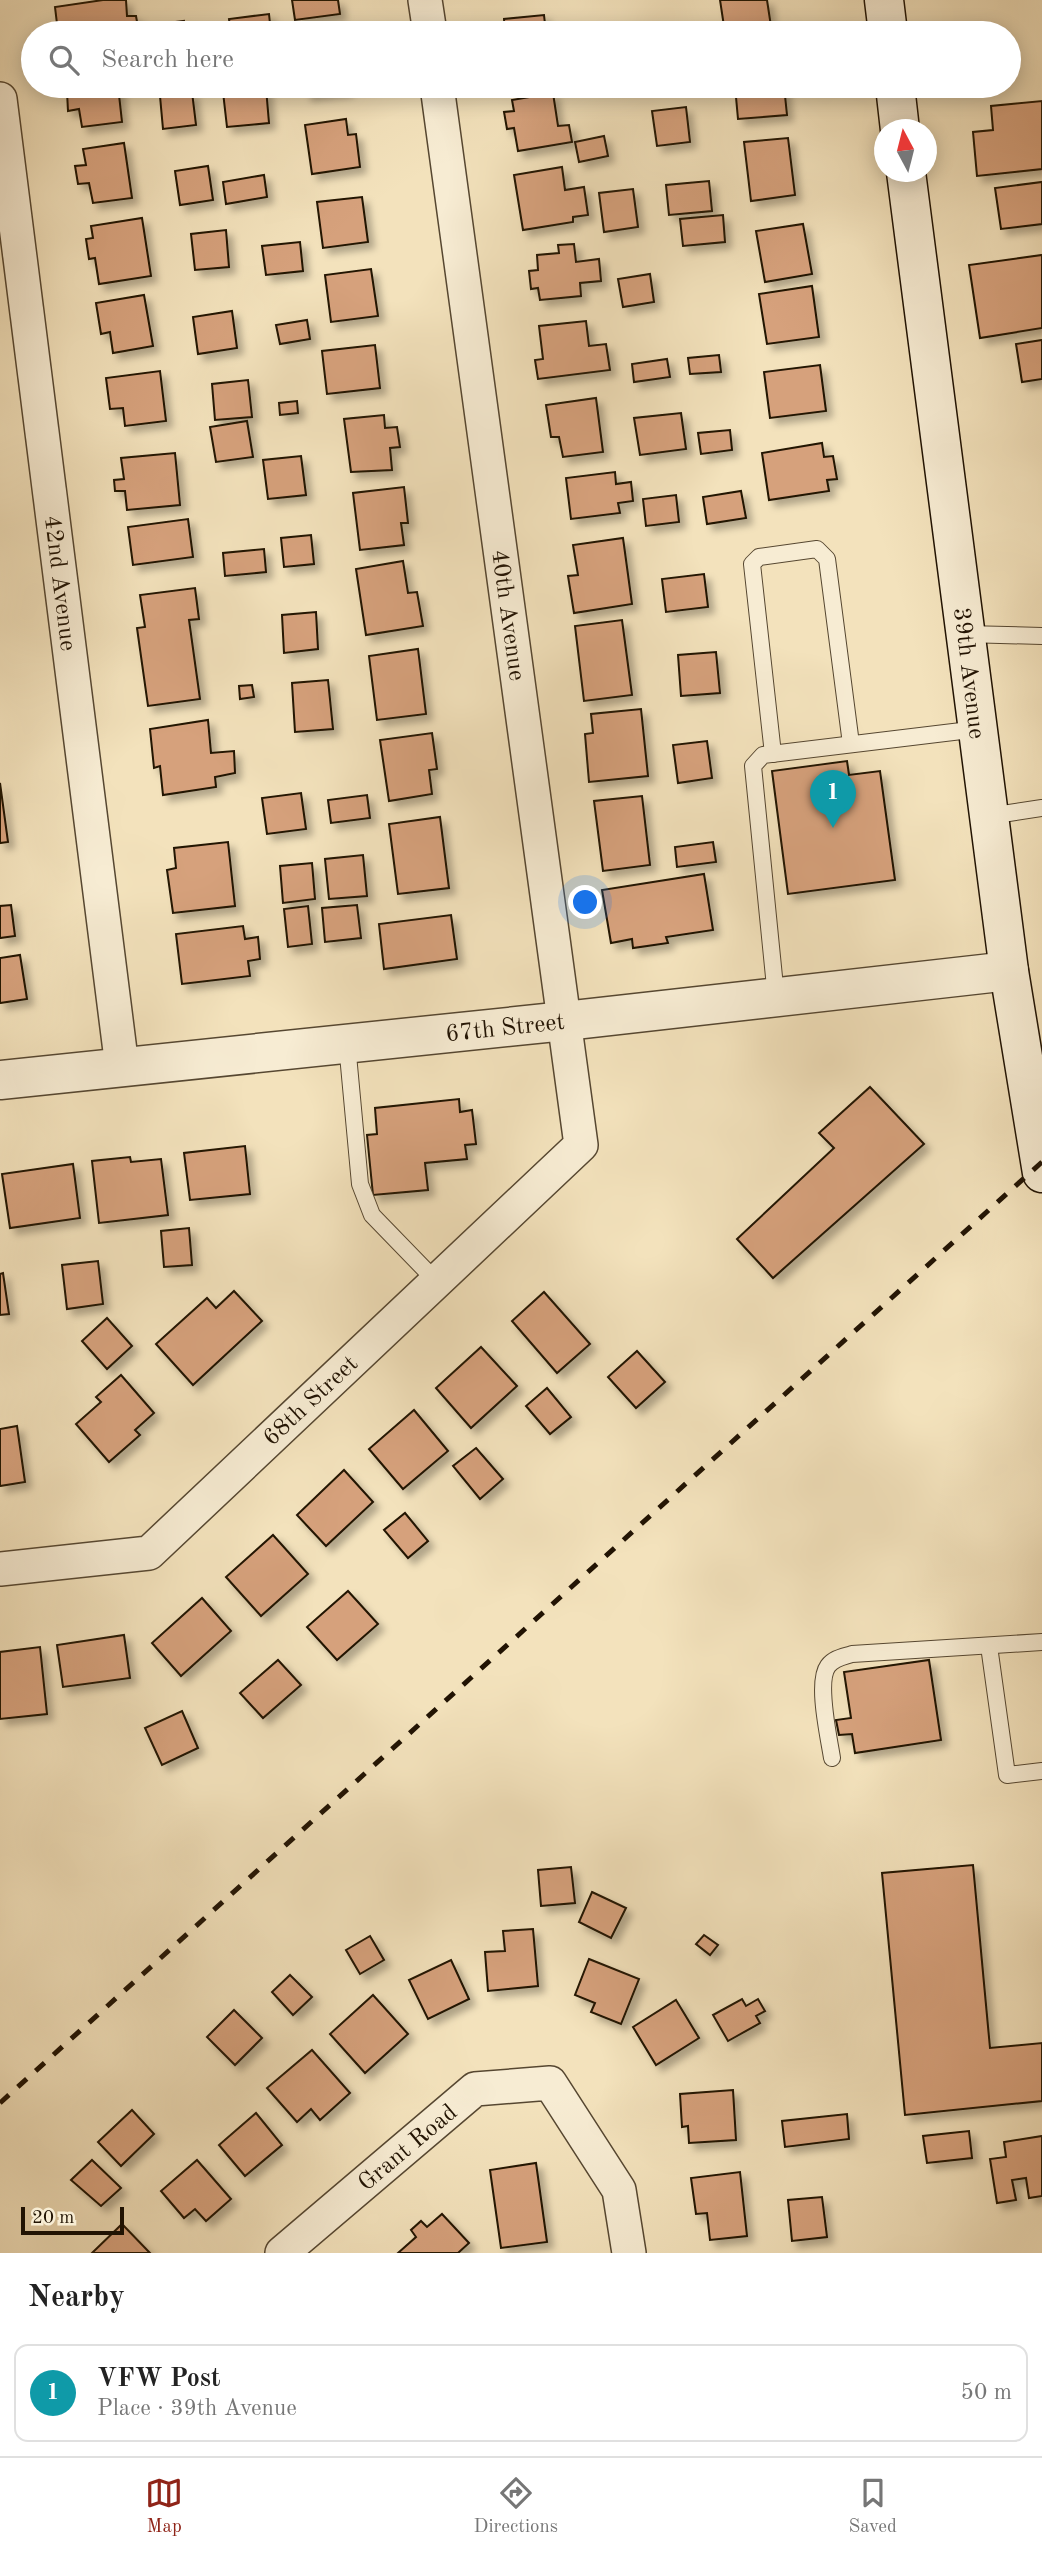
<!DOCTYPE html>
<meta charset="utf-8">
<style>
:root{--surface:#fff;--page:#f6f6f6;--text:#222;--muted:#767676;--line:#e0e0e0;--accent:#8f2418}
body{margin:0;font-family:"Old Standard TT",serif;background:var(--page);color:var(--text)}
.compass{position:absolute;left:874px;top:119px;width:63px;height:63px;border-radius:50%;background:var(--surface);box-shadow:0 4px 18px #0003;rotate:353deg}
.scale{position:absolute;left:21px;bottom:18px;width:103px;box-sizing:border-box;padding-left:7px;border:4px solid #211303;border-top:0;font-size:19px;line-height:24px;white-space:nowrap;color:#211303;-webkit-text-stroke:5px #f7ecd3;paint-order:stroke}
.you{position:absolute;left:586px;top:903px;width:24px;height:24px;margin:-18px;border:5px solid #fff;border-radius:50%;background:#1a73e8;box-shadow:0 0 0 10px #1a73e833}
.badge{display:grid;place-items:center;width:46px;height:46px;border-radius:50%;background:var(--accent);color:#fff;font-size:23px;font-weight:700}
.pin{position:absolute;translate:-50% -58px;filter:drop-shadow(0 2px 4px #0008)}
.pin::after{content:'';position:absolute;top:37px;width:24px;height:21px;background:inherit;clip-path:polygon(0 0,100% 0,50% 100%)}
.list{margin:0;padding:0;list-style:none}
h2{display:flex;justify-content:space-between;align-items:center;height:91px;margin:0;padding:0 28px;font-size:30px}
h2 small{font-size:23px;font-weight:400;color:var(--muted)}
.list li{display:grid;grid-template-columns:46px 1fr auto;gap:21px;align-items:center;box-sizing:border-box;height:98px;margin:0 14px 14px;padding:0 14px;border:2px solid var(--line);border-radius:14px}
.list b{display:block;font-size:26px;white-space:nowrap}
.list p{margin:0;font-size:23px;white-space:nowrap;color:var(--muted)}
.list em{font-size:23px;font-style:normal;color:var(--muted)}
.icon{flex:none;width:38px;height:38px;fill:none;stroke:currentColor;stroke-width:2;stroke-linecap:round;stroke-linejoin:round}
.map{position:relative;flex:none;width:1042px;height:2253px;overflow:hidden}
.search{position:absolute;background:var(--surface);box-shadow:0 4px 18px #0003;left:21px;right:21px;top:21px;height:77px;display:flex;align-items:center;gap:18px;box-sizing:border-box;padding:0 24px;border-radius:38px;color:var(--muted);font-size:26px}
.sheet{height:203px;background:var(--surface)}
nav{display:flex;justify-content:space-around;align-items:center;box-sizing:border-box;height:98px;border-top:2px solid var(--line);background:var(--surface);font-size:19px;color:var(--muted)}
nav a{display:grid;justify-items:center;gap:4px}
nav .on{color:var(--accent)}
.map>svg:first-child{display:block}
.building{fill:#d6a17c;stroke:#211303;stroke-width:2;filter:url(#shadow)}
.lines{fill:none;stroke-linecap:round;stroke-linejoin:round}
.service-casing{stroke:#564731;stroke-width:18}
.minor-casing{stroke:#564731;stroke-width:36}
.tertiary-casing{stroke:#564731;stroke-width:41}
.secondary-casing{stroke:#211303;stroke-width:41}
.service{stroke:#f7ecd3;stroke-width:16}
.minor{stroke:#f7ecd3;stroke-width:33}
.tertiary{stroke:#f7ecd3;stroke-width:38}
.secondary{stroke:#f7ecd3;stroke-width:38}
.rail{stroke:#211303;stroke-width:5;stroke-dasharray:12 12;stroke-linecap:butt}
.labels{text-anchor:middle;stroke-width:5;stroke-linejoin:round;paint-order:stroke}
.street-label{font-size:24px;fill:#211303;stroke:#f7ecd3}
</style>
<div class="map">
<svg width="1042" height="2253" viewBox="0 0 1042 2253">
<defs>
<filter id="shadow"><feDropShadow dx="6" dy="6" stdDeviation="3.5" flood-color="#0004"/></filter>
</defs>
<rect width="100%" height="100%" fill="#f3e2bc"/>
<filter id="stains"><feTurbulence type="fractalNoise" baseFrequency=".00286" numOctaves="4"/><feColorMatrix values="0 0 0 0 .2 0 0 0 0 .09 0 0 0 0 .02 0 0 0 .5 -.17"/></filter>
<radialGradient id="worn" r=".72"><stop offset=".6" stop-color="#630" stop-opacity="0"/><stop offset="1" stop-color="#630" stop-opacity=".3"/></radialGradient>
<g class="building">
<polygon points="103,0 126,0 127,16 136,16 139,33 58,32 55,7"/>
<polygon points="292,0 338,0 340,14 295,20"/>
<polygon points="720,0 767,0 772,33 725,33"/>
<polygon points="269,14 271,33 231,33 229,19"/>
<polygon points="544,15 546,33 505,33 504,19"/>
<polygon points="184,21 185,33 153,33 153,25"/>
<polygon points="76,86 118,86 122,122 82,127 79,109 68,111 67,92 77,91"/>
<polygon points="305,86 347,86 347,90 306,95"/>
<polygon points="735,86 784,86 787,115 738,119"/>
<polygon points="266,88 269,123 227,127 223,92"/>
<polygon points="192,92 196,125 163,129 160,96"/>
<polygon points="553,93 558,126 569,125 572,142 518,151 514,128 507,129 504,112 514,111 512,100"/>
<polygon points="1042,101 1042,169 977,176 973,132 993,130 991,106"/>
<polygon points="686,107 690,142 657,146 652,111"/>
<polygon points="346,119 348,135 356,134 360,167 312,174 305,125"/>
<polygon points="604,136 608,156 579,162 575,142"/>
<polygon points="788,138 795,195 751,201 744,142"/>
<polygon points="124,143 132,198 93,203 89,183 78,184 75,166 86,165 83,149"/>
<polygon points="208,166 213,200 180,205 175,171"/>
<polygon points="562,167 565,190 584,187 588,215 573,217 573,222 523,230 514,175"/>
<polygon points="264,175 267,197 226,204 223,182"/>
<polygon points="709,181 712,211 669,215 666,185"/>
<polygon points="1042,182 1042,224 1001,229 995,188"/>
<polygon points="633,189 638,227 604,232 599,193"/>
<polygon points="362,197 368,242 323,248 317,202"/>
<polygon points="723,215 725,242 683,246 680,219"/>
<polygon points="142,218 151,276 99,284 95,258 89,259 86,239 93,238 91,226"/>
<polygon points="803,224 812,274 765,282 756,231"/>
<polygon points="226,230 229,267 195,270 191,234"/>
<polygon points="300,242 303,271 266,275 262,246"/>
<polygon points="574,244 576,262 599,259 601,281 580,283 581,296 540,300 538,288 531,289 529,271 538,270 537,255 559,253 558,245"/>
<polygon points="1042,255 1042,328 980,338 969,265"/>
<polygon points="371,269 378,316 331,322 325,275"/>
<polygon points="650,274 654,302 623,307 618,279"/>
<polygon points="812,286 819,337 767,344 759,294"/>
<polygon points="144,295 153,346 113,353 110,332 101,334 96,303"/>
<polygon points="232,311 237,348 198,354 193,317"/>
<polygon points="307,320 310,339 280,344 276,325"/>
<polygon points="586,321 589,346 606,344 610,370 538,379 535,360 543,359 539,326"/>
<polygon points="1042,340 1042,379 1022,382 1016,344"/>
<polygon points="375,345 380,388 327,394 322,351"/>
<polygon points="719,355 721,372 690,374 688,358"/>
<polygon points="667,359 670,377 634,382 632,364"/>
<polygon points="820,365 826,411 770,418 764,372"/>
<polygon points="160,371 166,421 125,426 123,408 110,409 106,378"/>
<polygon points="248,380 252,417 215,420 212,384"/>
<polygon points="596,398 603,452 563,457 559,437 551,437 546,405"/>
<polygon points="297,401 298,413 280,415 279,403"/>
<polygon points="681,413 686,449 640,455 634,418"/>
<polygon points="384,415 385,428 397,427 400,447 390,448 392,470 351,472 344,419"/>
<polygon points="247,421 253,457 216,462 210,427"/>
<polygon points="730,430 732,450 701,454 698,433"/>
<polygon points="822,443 824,457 833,456 837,479 827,480 829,491 769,500 762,453"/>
<polygon points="175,453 180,505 127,510 125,491 115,491 114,480 124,479 121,458"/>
<polygon points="301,456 306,495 268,499 263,460"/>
<polygon points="615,472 616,484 631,482 633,501 618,503 620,513 571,519 566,478"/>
<polygon points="404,487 408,523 401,523 404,545 360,550 353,493"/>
<polygon points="741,491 746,518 707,524 703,497"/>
<polygon points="676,495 679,522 646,526 643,499"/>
<polygon points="188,519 193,557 133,565 128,527"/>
<polygon points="311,535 314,564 284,567 281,538"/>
<polygon points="623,538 632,604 574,613 568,576 578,575 573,545"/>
<polygon points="264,549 266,572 225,576 223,553"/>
<polygon points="403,561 408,593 417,592 423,626 366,635 356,569"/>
<polygon points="704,574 708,607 666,612 662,579"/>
<polygon points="195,588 199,619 189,620 200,699 148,706 137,628 145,627 140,595"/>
<polygon points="316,612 318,649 284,653 282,615"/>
<polygon points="622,620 632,695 584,701 575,626"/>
<polygon points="418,649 426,714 377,720 369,656"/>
<polygon points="716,652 720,693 681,696 678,655"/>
<polygon points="328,680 333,729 295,732 292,683"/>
<polygon points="252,685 254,697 240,699 239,686"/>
<polygon points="641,709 648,776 589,782 585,734 593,733 591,714"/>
<polygon points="208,720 211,753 234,751 235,773 215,777 216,787 163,795 160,766 154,768 150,729"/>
<polygon points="432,733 437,769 429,770 432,794 389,801 380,740"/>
<polygon points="707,741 712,778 678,783 673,745"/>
<polygon points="847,761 849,775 880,771 895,880 788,894 772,771"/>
<polygon points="0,783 8,842 0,843"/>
<polygon points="301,793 306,829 267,834 262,798"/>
<polygon points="367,795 370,818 331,823 328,800"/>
<polygon points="642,796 650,865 603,871 594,801"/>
<polygon points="440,817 449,888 398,894 389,824"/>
<polygon points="228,842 235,906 173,913 167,870 176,868 174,848"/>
<polygon points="713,842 716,862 677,867 675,847"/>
<polygon points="363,855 367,896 329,899 325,859"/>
<polygon points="312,863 315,899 283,903 280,866"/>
<polygon points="704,874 713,930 666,937 668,943 633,948 632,939 611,943 602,890"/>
<polygon points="11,905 15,936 0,938 0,906"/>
<polygon points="357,905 361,938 325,942 322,908"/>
<polygon points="308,906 312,944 288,947 284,909"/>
<polygon points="451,915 457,959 384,969 379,924"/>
<polygon points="243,926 245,939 258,937 260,959 248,961 250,976 182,984 176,934"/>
<polygon points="20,955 27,999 0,1003 0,958"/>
<polygon points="870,1087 924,1144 773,1278 737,1239 834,1148 819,1133"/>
<polygon points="459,1099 460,1112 472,1110 476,1144 465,1145 467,1159 425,1163 428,1190 373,1195 367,1135 377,1134 375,1108"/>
<polygon points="245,1146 250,1194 190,1200 184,1153"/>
<polygon points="130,1157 131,1162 161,1159 168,1215 99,1223 92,1161"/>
<polygon points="73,1164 80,1218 10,1228 2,1174"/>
<polygon points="189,1228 192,1265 164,1267 161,1231"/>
<polygon points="98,1261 103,1304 67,1309 62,1265"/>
<polygon points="3,1273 9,1314 0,1315 0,1274"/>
<polygon points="234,1291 262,1321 193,1385 156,1344 207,1298 216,1308"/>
<polygon points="544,1292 590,1344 557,1373 512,1321"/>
<polygon points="107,1318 132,1346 107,1369 82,1341"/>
<polygon points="481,1347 517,1386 471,1428 436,1388"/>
<polygon points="637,1351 665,1382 636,1408 608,1377"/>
<polygon points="121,1375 154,1413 135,1430 140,1435 109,1462 76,1424 101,1402 96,1397"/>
<polygon points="547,1388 571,1417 550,1434 526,1406"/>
<polygon points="414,1410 448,1451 403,1489 369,1449"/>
<polygon points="17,1426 25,1482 0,1486 0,1429"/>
<polygon points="476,1448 503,1479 480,1499 453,1466"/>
<polygon points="344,1470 373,1502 326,1546 297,1515"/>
<polygon points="405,1513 428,1541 408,1558 384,1530"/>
<polygon points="273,1535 308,1574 261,1616 226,1577"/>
<polygon points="348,1591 378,1624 337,1660 307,1627"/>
<polygon points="202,1598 231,1631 181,1676 152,1643"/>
<polygon points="124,1635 130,1678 63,1687 57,1645"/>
<polygon points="40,1647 47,1714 0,1719 0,1652"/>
<polygon points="278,1660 301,1685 263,1718 240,1693"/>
<polygon points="929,1660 941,1740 855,1753 852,1734 839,1735 836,1720 851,1718 844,1672"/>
<polygon points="182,1711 198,1748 162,1765 145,1728"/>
<polygon points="973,1865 990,2048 1042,2043 1042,2101 905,2115 882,1873"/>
<polygon points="571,1867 575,1903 541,1906 538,1870"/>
<polygon points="592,1892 626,1908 611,1938 579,1922"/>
<polygon points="533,1929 538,1986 488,1991 485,1952 505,1951 503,1931"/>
<polygon points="704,1935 718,1945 710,1955 696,1944"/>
<polygon points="370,1936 384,1960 360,1974 346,1950"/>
<polygon points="589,1959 639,1979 621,2024 591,2012 595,2003 575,1995"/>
<polygon points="451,1960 469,1999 428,2019 409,1980"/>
<polygon points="290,1975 312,1997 293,2015 272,1992"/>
<polygon points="373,1995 408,2034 365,2073 330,2034"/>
<polygon points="742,1999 746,2006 758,1999 765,2011 756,2016 760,2023 728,2041 713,2015"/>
<polygon points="676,2000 699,2038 656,2065 633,2027"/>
<polygon points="234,2010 262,2038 235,2065 207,2037"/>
<polygon points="312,2050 350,2093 320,2120 311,2109 297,2122 267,2088"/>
<polygon points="733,2090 736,2140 689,2143 688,2126 682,2127 680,2094"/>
<polygon points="132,2110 154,2134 121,2166 98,2142"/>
<polygon points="256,2113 282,2145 245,2176 219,2145"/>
<polygon points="847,2114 849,2139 785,2147 782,2121"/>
<polygon points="969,2131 972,2158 927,2163 923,2136"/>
<polygon points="1042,2136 1042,2196 1029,2198 1026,2178 1012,2180 1016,2200 997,2203 990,2159 1006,2157 1004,2142"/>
<polygon points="92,2160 121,2188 101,2206 71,2180"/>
<polygon points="197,2160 231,2199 206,2221 195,2209 184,2218 161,2191"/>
<polygon points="536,2163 547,2242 501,2248 490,2170"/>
<polygon points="740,2172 747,2236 710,2240 707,2213 696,2214 691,2178"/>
<polygon points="822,2197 827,2237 792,2241 788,2200"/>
<polygon points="442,2214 469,2243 458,2253 398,2253 416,2237 411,2230 421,2221 427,2227"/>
<polygon points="122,2224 150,2253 92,2253"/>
</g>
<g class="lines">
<defs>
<g id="service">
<polyline points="965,634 1042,636"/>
<polyline points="773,754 752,564 759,557 817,549 827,559 851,744"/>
<polyline points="989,816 1042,808"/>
<polyline points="776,997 753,766 763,755 978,729"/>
<polyline points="347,1044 360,1184 372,1215 436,1281"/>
<polyline points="989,1646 1007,1775 1042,1771"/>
<path d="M 832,1758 C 829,1738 816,1682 828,1666 C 834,1658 843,1657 852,1654 L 1042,1642"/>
</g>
<g id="minor">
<polyline points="425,0 430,33"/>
<polyline points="0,99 122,1067"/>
<polyline points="0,1569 149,1553 581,1145 437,86"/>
<polyline points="282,2253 475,2089 550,2083 619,2190 629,2253"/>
</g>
<polyline id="tertiary" points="0,1080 565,1021 1009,971"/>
<g id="secondary">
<polyline points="884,0 888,33"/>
<polyline points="895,86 900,130"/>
<polyline points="906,172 1009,971 1042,1173"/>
</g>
</defs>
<use href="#service" class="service-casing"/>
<use href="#minor" class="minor-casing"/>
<use href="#tertiary" class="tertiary-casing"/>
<use href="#secondary" class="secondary-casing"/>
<use href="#service" class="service"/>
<use href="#minor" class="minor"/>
<use href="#tertiary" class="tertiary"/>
<use href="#secondary" class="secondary"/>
<polyline class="rail" points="0,2103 1042,1162"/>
</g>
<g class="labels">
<g class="street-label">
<text transform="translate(61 583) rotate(83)" y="8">42nd Avenue</text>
<text transform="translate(509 615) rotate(82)" y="8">40th Avenue</text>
<text transform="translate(970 673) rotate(83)" y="8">39th Avenue</text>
<text transform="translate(505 1027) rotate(-6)" y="8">67th Street</text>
<text transform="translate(310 1400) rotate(-43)" y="8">68th Street</text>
<text transform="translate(407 2147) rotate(-40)" y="8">Grant Road</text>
</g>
</g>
<rect width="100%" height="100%" filter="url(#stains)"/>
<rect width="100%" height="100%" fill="url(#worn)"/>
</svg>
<svg class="compass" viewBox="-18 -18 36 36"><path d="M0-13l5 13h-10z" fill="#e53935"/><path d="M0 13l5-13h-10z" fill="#767676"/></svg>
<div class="scale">20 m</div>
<div class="you"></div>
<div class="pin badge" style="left:833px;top:828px;background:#0f9aa8">1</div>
<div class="search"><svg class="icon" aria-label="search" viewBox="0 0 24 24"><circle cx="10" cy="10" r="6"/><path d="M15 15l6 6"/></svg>Search here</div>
</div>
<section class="sheet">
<h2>Nearby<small></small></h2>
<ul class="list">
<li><span class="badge" style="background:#0f9aa8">1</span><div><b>VFW Post</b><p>Place · 39th Avenue</p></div><em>50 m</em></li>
</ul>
</section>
<nav>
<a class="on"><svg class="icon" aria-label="map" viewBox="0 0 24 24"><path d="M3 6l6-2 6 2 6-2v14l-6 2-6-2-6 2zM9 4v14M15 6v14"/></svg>Map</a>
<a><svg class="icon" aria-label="directions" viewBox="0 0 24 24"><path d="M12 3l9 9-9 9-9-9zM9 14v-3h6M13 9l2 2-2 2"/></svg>Directions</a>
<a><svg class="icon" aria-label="saved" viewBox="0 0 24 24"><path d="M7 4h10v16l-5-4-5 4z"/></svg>Saved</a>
</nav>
